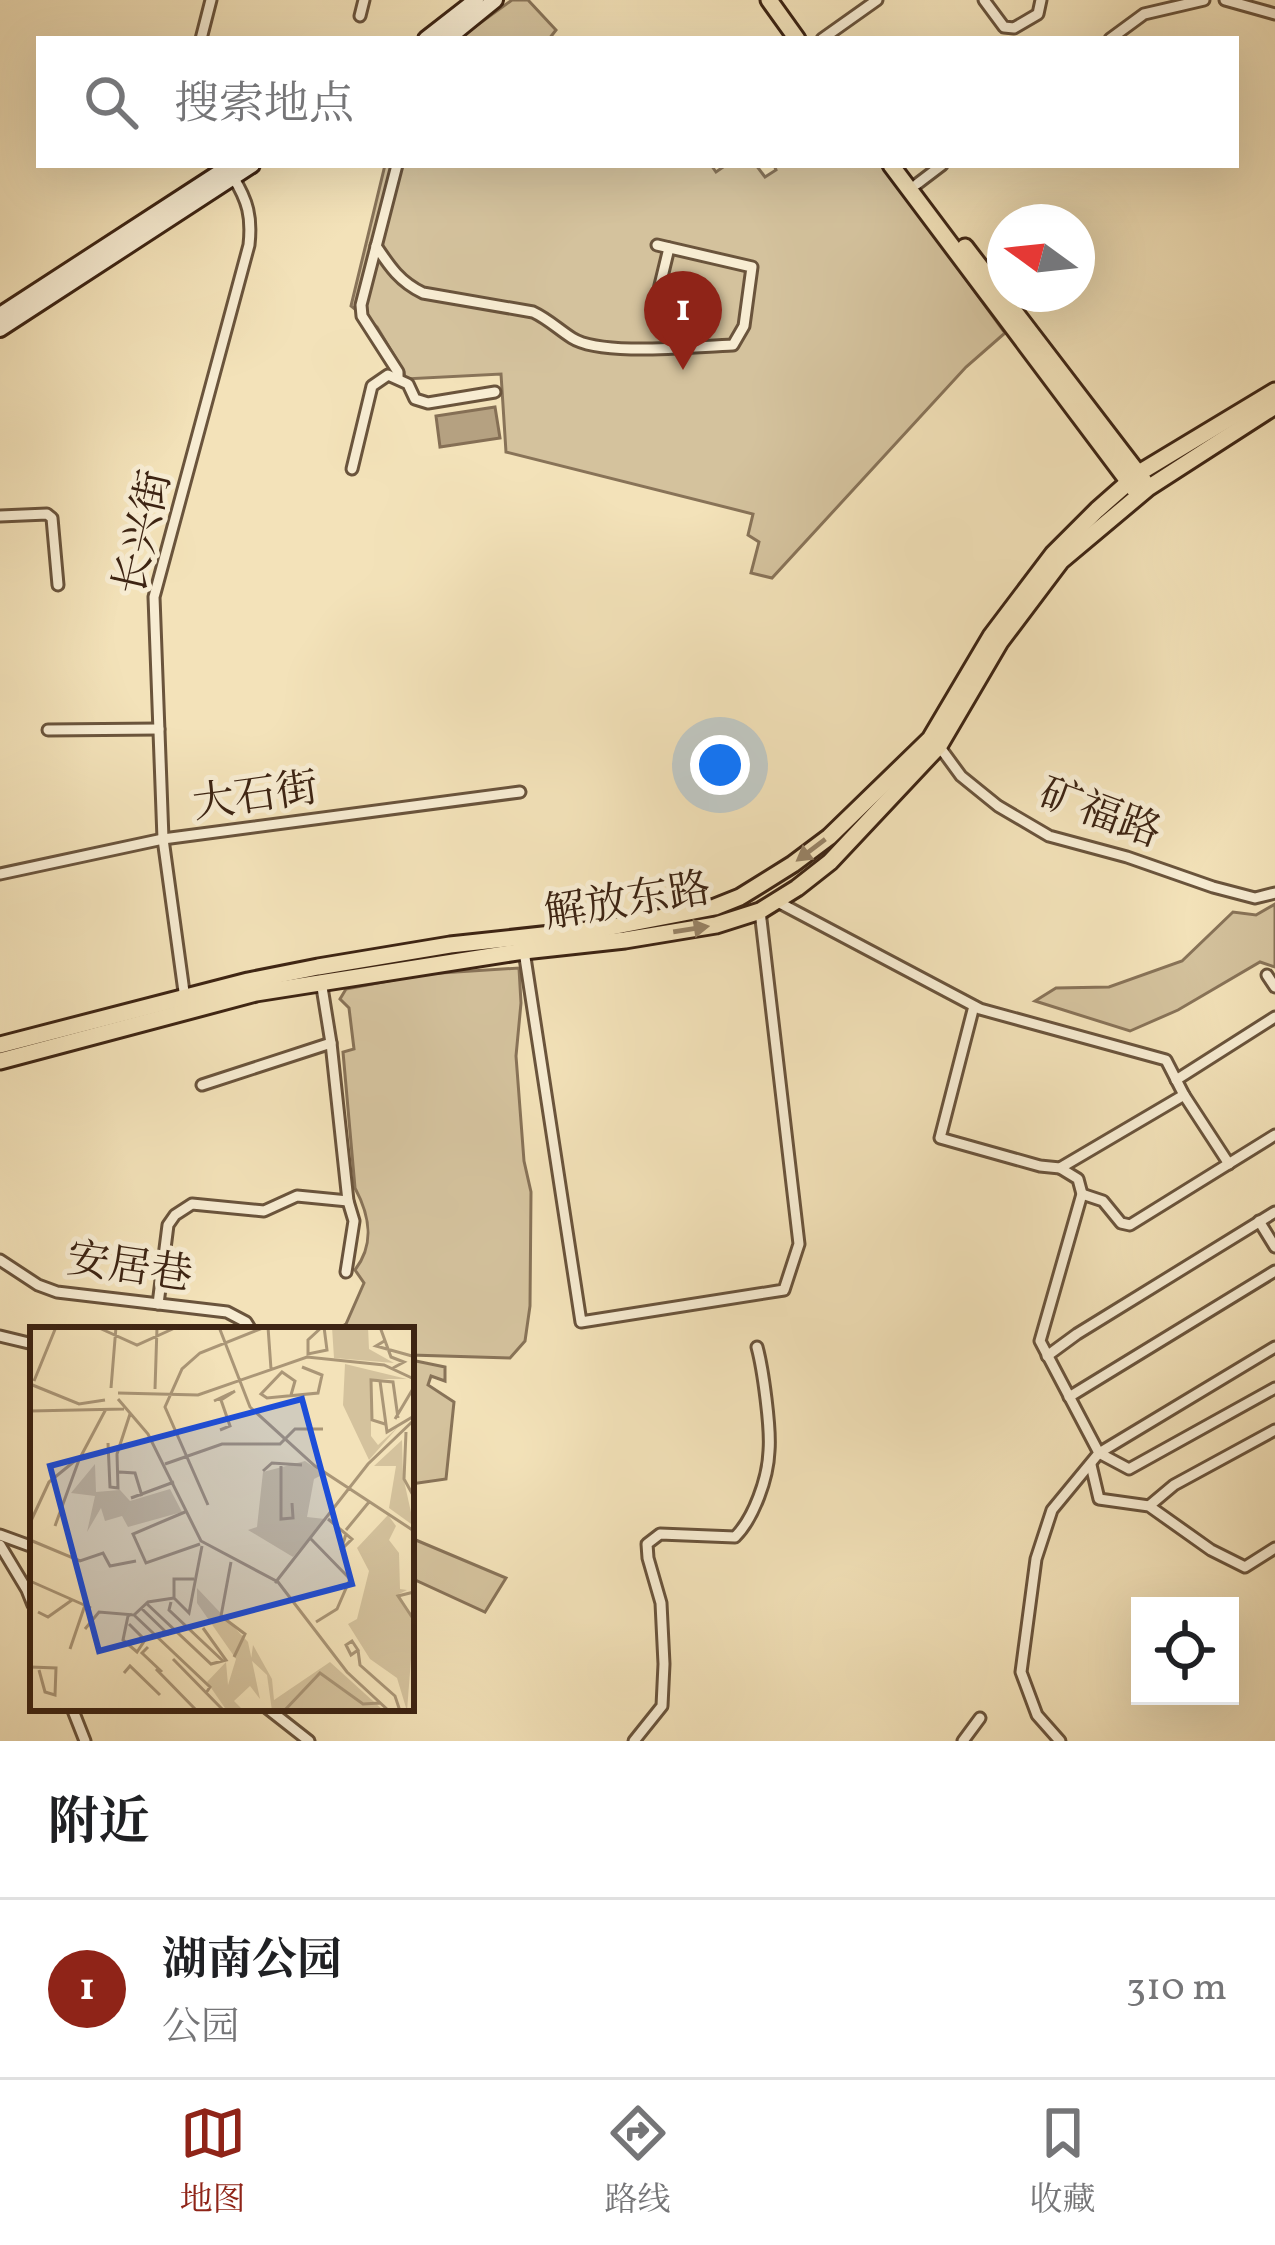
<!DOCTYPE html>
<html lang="zh">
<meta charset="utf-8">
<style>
:root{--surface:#fff;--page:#f6f6f6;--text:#202124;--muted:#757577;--line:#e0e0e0;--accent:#8f2418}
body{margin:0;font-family:Vollkorn,"Noto Serif SC",serif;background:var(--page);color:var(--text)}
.controls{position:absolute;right:36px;bottom:36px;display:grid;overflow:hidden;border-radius:0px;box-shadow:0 12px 48px #0002}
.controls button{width:108px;height:108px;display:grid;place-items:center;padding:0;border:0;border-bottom:3px solid var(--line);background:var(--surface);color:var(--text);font:60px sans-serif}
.compass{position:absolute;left:987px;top:204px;width:108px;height:108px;border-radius:50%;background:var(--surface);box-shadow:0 12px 48px #0002;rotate:285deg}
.you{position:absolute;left:720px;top:765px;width:42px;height:42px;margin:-30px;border:9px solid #fff;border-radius:50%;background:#1a73e8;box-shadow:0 0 0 18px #1a73e833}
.badge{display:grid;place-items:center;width:78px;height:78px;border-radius:50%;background:var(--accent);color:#fff;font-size:39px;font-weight:700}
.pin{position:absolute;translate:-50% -99px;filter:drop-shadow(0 3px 6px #0008)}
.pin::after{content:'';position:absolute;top:63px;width:42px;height:36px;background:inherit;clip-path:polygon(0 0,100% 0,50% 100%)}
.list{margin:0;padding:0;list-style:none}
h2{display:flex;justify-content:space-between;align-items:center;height:156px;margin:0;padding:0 48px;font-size:51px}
h2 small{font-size:39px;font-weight:400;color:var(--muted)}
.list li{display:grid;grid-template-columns:78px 1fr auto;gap:36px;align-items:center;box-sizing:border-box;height:180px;padding:0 48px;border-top:3px solid var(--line)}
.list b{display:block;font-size:45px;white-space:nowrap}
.list p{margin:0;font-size:39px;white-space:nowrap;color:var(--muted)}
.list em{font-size:39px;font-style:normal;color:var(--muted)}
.icon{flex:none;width:66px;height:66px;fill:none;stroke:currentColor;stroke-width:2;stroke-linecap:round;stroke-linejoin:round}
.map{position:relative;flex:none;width:1275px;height:1741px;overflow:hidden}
.search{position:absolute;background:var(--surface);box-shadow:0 12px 48px #0002;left:36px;right:36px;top:36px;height:132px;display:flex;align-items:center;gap:30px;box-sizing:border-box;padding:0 42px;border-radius:0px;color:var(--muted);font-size:45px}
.sheet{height:336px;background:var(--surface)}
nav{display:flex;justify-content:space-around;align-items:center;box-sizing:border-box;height:168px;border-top:3px solid var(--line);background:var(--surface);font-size:33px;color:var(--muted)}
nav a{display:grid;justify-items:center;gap:6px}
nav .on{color:var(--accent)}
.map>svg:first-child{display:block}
.green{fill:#d4c29d;stroke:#887358;stroke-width:3}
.water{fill:#b5a181;stroke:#856f55;stroke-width:3}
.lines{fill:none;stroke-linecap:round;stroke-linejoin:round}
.minor-casing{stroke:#6a543c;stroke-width:15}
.secondary-casing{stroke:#3d2413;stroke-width:20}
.primary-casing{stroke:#3d2413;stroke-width:21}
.minor{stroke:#f7ecd2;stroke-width:9}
.secondary{stroke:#f7ecd2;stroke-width:14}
.primary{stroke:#f3e2b9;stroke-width:15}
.oneway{fill:#988366}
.labels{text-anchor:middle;stroke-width:10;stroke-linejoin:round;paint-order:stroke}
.street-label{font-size:42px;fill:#3d2413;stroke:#f7ecd2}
.inset-road{fill:none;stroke:#aa9677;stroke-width:3}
.view{fill:#1d4ed8;fill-opacity:0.15;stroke:#1d4ed8;stroke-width:6}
.inset-edge{fill:none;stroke:#3d2413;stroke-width:6}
</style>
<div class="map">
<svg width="1275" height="1741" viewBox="0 0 1275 1741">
<rect width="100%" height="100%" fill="#f3e2b9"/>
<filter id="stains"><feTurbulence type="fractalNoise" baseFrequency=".00167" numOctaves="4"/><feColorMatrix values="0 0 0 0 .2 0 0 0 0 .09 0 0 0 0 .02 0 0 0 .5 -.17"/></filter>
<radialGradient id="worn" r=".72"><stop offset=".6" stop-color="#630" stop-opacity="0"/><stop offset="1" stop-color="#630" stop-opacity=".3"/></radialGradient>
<g class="green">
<polygon points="512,0 528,0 556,30 549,39 458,39"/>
<polygon points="385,165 711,165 716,172 726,165 756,165 765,177 776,170 774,165 883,165 1005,333 966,367 772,578 751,573 759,542 748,535 753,514 506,452 501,374 405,379 404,372 377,327 351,306"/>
<polygon points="1275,904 1275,967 1260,962 1178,1010 1130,1031 1035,1001 1056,988 1109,987 1182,961 1233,912 1256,915"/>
<path d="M 519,968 L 521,1003 L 516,1056 L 524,1161 L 531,1192 L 530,1306 L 525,1341 L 510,1358 L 411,1355 L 411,1330 L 336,1330 L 346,1324 L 364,1283 L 355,1270 C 375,1244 370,1216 355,1188 L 343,1052 L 354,1049 L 349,1008 L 340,999 L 346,989 L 425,974 Z"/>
<polygon points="411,1360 445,1367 445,1381 431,1376 428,1385 454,1402 446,1479 411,1484"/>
<polygon points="411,1538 506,1578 485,1612 411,1578"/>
</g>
<polygon class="water" points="495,407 500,438 440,447 436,416"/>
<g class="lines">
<defs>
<g id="minor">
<polyline points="984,0 1004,27 1014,28 1038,14 1041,0"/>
<polyline points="1225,0 1275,14"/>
<polyline points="360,16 364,0"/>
<polyline points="201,39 211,0"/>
<polyline points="822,39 877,0"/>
<polyline points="1110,39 1144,14 1204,0"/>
<polyline points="397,165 361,305 362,316 398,372 398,377"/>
<polyline points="917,184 942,165"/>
<path d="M 376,246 C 390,267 400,282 423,293 L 533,312 C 548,319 558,329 572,338 C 602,357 696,346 733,345 L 744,326 L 752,267 L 657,245"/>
<polyline points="669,248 655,306 673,310"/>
<polyline points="352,469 372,386 388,375 408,384 415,399 428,403 495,392"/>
<polyline points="0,516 47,514 52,518 58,585"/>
<polyline points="48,730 159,729"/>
<polyline points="939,746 961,776 998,806 1049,836 1127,857 1213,887 1255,898 1275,893"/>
<polyline points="0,874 163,839 520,792"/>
<polyline points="776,901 980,1009 1166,1060 1184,1095 1060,1168 1040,1166 940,1138 974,1006"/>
<polyline points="524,951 581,1322 784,1290 799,1244 760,911"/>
<polyline points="1267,975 1275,987"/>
<polyline points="321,981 331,1043 348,1201 354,1221 346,1272"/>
<path d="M 185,999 L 163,839 L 154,597 L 249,245 C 252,217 248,201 233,177"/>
<polyline points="1176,1080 1275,1017"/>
<polyline points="202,1085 331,1043"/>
<polyline points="1184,1095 1229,1164"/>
<polyline points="1082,1194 1103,1201 1121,1223 1130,1225 1275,1135"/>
<polyline points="1259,1221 1275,1247"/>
<polyline points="0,1260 38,1285 57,1292 227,1312 246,1322 251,1330"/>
<polyline points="158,1304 168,1225 175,1215 192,1204 264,1211 297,1196 348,1201"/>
<polyline points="0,1336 33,1344"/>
<polyline points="1047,1356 1077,1334 1275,1212"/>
<polyline points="1069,1397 1275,1271"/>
<polyline points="1099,1453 1275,1347"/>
<polyline points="1099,1453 1129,1469 1275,1388"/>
<polyline points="1091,1465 1099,1499 1149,1506 1211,1550 1245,1567 1275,1548"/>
<polyline points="1149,1506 1174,1485 1275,1430"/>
<polyline points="0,1535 33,1547"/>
<polyline points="0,1545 27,1590 33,1605"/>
<polyline points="72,1708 85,1741"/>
<polyline points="267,1708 309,1741"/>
<path d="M 634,1741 L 662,1706 L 664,1664 L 661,1603 L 648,1558 L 647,1544 L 660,1534 L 735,1537 C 754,1518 768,1478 769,1451 C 771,1428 763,1369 757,1347"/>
<polyline points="963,1741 980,1718"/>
<polyline points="1060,1741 1037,1715 1021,1672 1036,1559 1052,1510 1099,1453 1040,1341 1082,1194 1078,1179 1060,1168"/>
</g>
<g id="secondary">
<polyline points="426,39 476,0"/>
<polyline points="447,39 495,0"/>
<polyline points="0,315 231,165"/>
<polyline points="0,329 252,165"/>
</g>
<g id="primary">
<polyline points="769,0 797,39"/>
<polyline points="891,165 1134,489"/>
<polyline points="965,247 1144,481"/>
<polyline points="0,1045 248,981 318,967 450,945 606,928 715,907 740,897 793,864 829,837 930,739 991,636 1053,554 1097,510 1139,473 1275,391"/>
<polyline points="0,1061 256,993 524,951 625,940 716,925 760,911 797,888 830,862 939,746 1000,642 1061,561 1148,488 1275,406"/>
</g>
</defs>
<use href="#minor" class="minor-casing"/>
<use href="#secondary" class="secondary-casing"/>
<use href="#primary" class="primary-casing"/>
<use href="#minor" class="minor"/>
<use href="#secondary" class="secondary"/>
<use href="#primary" class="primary"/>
</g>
<defs><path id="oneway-solid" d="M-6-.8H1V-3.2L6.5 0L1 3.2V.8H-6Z" transform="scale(3)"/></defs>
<g class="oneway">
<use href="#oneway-solid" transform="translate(811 850) rotate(143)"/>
<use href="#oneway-solid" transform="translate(691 929) rotate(-9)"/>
</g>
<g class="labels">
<g class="street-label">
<text transform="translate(141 532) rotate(-77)" y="15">长兴街</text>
<text transform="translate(255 794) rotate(-8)" y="15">大石街</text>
<text transform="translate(1101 811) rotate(20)" y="15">矿福路</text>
<text transform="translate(627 899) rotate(-9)" y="15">解放东路</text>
<text transform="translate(130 1265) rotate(8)" y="15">安居巷</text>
</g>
</g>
<g transform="translate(30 1327)">
<rect width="384" height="384" fill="#f3e2b9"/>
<path d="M 302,0 L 338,0 L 339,22 L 364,36 L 304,31 ZM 315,37 L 377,52 L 341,52 L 341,109 L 348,118 L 368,100 L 339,133 L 313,78 ZM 372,113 L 373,149 L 384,199 L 359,181 L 366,139 L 344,139 ZM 275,134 L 294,147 L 284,152 L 277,190 L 295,192 L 263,230 L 218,203 L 227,200 L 233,145 ZM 65,137 L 66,165 L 90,163 L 100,174 L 140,162 L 152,185 L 98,200 L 92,189 L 75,194 L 71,181 L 57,205 L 65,169 L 41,166 ZM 358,188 L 366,199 L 359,213 L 369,226 L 370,262 L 377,263 L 369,267 L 384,293 L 377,384 L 367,351 L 340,332 L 318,297 L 327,292 L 339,244 L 327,221 ZM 167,261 L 218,315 L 230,372 L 220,359 L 204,374 L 214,384 L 197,384 L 177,355 L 196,335 L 198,358 L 206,332 L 167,276 ZM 223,318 L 242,352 L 244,373 L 300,335 L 354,384 L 242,384 L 237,348 L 221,333 Z" fill="#d4c29d"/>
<path class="inset-road" d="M 67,0 L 107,18 L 147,0M 189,0 L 220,80 L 285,139 L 384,204M 238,0 L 241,42M 292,0 L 278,13 L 278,27 L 297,23 L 294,0M 350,0 L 361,30 L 374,35 L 363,41M 356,13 L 346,19 L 382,29M 4,54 L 26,0M 350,54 L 357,105 L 384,89M 0,57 L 49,77 L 75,73M 81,61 L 86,0M 125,62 L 127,0M 88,66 L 168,68 L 277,30 L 354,38 L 384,52M 261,68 L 265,54 L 252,45 L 231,67 L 237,71 L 288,66 L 292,48 L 272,40M 88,72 L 118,107 L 171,214 L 248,255 L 317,345 L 359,384M 184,74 L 205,64 L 191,73 L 200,99 L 190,103M 0,84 L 94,82M 365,92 L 384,60M 355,97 L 342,93 L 341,53 L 363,55 L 368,91M 376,105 L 374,152 L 384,170M 78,116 L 80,160 L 88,161 L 87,127 L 100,87M 251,136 L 251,192 L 263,191 L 262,176M 135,137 L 192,117 L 250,117 L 265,102 L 293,102M 233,144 L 242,136 L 272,138M 89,145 L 105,146 L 112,169M 101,171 L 144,155M 178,178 L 135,80 L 152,42 L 170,26 L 235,0M 155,185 L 103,207 L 116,236 L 170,217M 298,192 L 322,212 L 311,223 L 316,207M 0,196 L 19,155 L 51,129 L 76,82M 25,199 L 50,130M 316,203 L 339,175M 281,212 L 320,252 L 307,282 L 286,295M 0,213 L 50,234 L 73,226 L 80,239 L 106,234M 201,235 L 191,289 L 215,307 L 204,330M 164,252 L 144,252 L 144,271 L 159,286 L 172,219M 0,254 L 61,281M 245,256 L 338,137 L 384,93M 384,265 L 368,269 L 384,293M 141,275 L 139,283 L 193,334M 116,276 L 181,337 L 196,333 L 173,301M 111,281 L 139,308M 8,285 L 18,290 L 42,273M 104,288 L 180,360 L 176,366M 99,297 L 115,313 L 107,325 L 93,313 L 98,289 L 102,287M 55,302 L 69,285 L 104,288 L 118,275 L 144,271M 322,314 L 328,323 L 321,328 L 316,318 ZM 118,320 L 112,326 L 132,345M 40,322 L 55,278M 328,323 L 330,338 L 365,369 L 370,384M 143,332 L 194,384M 0,340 L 26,341 L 25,368 L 15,365 L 9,343M 126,342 L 167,384M 94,346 L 100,339 L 130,368M 254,384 L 290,346 L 333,377 L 350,376"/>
<path class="view" d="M 272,72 L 322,257 L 69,324 L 20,139 Z"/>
<rect width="384" height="384" class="inset-edge"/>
</g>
<rect width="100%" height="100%" filter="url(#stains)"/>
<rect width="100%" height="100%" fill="url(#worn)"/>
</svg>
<div class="controls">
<button><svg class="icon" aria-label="locate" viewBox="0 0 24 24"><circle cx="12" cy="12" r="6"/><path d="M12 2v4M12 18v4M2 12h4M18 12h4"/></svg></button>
</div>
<svg class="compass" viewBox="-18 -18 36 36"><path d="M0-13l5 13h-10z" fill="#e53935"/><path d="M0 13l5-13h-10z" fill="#757577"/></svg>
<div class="you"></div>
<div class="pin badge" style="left:683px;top:370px">1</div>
<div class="search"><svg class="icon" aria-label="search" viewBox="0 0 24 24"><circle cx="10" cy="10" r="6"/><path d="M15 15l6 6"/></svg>搜索地点</div>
</div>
<section class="sheet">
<h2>附近<small></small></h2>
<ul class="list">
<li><span class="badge">1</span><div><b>湖南公园</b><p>公园</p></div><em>310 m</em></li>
</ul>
</section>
<nav>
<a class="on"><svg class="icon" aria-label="map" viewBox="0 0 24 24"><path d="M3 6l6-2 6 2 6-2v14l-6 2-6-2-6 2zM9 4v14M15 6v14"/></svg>地图</a>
<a><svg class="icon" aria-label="directions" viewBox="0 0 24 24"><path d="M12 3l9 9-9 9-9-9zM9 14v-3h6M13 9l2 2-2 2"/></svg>路线</a>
<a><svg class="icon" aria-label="saved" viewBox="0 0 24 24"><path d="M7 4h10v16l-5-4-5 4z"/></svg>收藏</a>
</nav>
